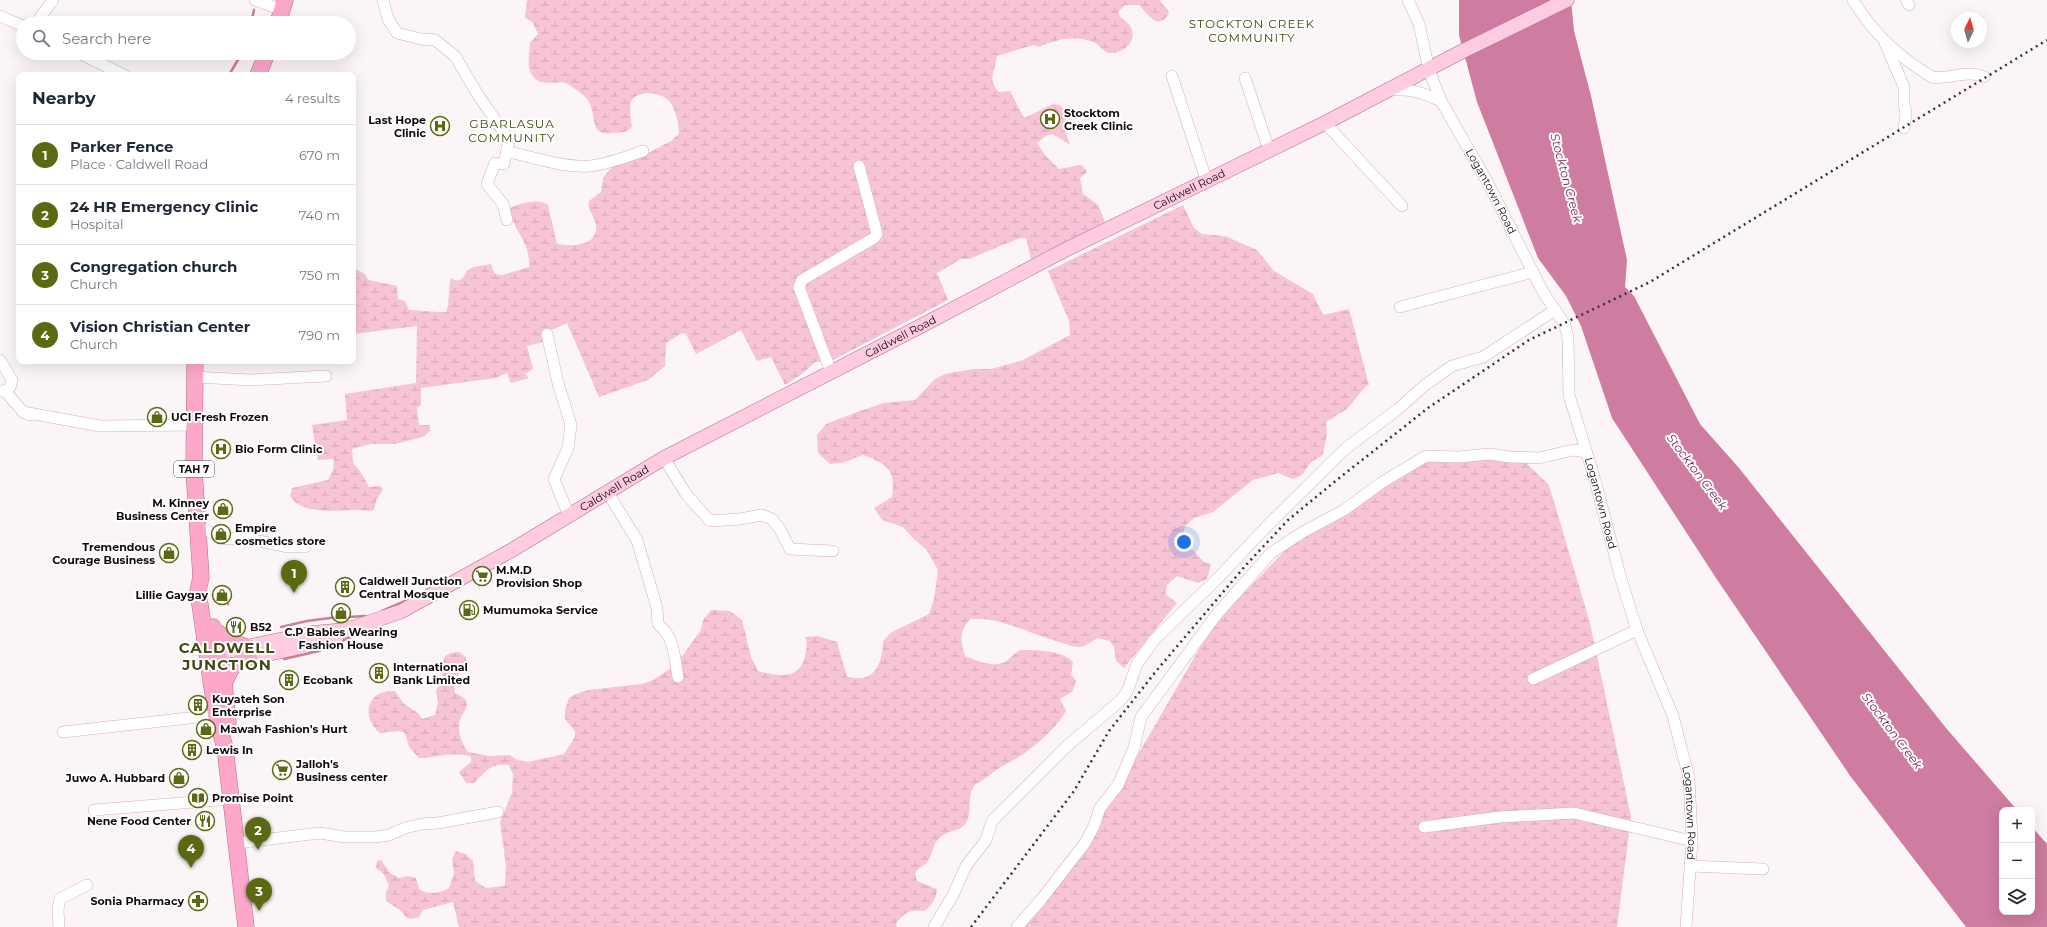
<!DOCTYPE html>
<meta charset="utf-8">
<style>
:root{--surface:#fff;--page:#f6f6f7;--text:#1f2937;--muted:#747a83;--line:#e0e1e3;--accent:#5b6912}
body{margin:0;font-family:Montserrat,sans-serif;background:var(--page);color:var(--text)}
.controls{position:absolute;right:12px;bottom:12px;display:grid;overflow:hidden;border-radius:8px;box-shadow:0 4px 16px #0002}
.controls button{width:36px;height:36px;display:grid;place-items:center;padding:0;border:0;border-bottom:1px solid var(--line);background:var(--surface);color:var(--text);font:20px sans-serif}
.compass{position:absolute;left:1951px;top:12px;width:36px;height:36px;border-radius:50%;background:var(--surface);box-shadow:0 4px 16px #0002;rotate:5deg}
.you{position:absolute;left:1184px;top:542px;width:14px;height:14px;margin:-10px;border:3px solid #fff;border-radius:50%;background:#1a73e8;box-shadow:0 0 0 6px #1a73e833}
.badge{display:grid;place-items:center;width:26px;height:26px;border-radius:50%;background:var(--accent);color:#fff;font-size:13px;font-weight:700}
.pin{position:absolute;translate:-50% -33px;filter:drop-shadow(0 1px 2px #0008)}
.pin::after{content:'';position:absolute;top:21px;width:14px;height:12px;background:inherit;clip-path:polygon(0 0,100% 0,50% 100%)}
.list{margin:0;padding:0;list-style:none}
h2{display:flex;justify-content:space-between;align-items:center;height:52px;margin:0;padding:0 16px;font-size:17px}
h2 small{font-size:13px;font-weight:400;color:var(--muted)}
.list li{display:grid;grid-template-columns:26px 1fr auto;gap:12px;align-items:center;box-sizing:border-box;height:60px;padding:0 16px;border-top:1px solid var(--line)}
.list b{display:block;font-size:15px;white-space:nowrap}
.list p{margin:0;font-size:13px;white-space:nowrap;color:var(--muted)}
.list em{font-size:13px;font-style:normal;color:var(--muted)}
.icon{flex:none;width:22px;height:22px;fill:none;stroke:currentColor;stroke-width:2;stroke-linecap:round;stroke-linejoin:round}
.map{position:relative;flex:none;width:2047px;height:927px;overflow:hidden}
.search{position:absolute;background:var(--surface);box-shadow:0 4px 16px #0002;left:16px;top:16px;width:340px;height:44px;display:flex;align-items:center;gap:10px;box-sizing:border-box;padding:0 14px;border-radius:22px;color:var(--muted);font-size:15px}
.panel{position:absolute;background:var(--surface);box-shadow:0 4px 16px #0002;left:16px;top:72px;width:340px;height:292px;border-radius:8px}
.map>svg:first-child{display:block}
.wetland{fill:url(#wetland-marsh)}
.water{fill:#ce7c9f}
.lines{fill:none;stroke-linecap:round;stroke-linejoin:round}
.stream{stroke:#ce7c9f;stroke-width:2.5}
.minor-casing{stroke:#d1b0bc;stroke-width:12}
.major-casing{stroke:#ab7088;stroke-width:15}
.highway-casing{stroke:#ab7088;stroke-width:17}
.minor{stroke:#fff;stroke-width:11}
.major{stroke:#fecbe0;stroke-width:14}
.highway{stroke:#fda8cb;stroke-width:16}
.rail{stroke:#3b3135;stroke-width:2.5;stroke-dasharray:2 4;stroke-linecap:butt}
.labels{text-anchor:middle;stroke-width:4;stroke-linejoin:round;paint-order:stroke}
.shield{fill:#fff;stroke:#5a5356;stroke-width:1}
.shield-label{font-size:10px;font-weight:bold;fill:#13090d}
.poi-label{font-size:11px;font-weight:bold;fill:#13090d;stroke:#fff;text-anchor:start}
.street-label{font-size:11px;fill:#13090d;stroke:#fff}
.neighbourhood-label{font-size:12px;letter-spacing:1px;fill:#404a11;stroke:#fff}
.water-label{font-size:12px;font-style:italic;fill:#7b1b4e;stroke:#fff}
.district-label{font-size:15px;font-weight:bold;letter-spacing:1px;fill:#404a11;stroke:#fff}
</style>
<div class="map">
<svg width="2047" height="927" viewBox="0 0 2047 927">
<defs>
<pattern id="wetland-marsh" width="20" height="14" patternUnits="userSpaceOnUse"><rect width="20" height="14" fill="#f7c3d7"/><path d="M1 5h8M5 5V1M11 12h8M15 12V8" fill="none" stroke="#d3a6b7"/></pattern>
</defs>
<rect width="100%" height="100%" fill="#fcf5f7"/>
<g class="wetland">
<path d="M 527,0 L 1159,0 L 1168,10 L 1169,14 C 1157,31 1149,15 1139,5 L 1125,5 L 1118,12 L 1121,18 C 1142,29 1132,52 1111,53 C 1102,53 1101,45 1093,42 C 1076,35 1055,39 1039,47 L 1033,45 L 997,56 C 995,71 987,80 999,92 L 1010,91 L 1024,118 L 1053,104 L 1060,105 L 1067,112 L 1064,127 L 1070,145 L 1053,134 L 1046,136 L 1037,143 L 1045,155 L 1059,169 L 1082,165 L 1087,172 L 1080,178 L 1083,194 L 1098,205 L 1105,222 L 1031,259 L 1026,238 L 1020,238 L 969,259 L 961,259 L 937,273 L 948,300 L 831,361 L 815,362 L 802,374 L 785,385 L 771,357 L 757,361 L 741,330 L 696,354 L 686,334 L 682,333 L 666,343 L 665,366 L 648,380 L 599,397 L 567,323 L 543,334 L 544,342 L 527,346 L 533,369 L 525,374 L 529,378 L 511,383 L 507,373 L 496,378 L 421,388 L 421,405 L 417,408 L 419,425 L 430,425 L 430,431 L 423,437 L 395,444 L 370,444 L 352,449 L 353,463 L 360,471 L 369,487 L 380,486 L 383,489 L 376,501 L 374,510 C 367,512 360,509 352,510 C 336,511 300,514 290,496 L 292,488 L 328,480 L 333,470 L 334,459 L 318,460 L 312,425 L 347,420 L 345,394 L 416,383 L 417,326 L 353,334 L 353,268 L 365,274 L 368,280 L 397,286 L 398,299 L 405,301 L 409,310 C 418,310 441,313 446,312 C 450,303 448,289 451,278 C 459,284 464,278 467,271 L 473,267 L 491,264 L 495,274 L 502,275 L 529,267 C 531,241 512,231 510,208 C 521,203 538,198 548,205 L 557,244 C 573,247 602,246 595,221 C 592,213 587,209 589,201 L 601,192 L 603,178 L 614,164 L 642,156 L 671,141 L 679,134 C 679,124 676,110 670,102 C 662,92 637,89 631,102 C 629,109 631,120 632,127 C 624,134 622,132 613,133 C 589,137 597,116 589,102 C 585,95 575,89 568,84 C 558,78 538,91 530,71 C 527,63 530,51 530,43 L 538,34 L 533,23 L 525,17 Z"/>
<path d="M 1183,205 L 1194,228 L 1202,234 L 1225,236 L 1257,250 L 1274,271 L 1313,294 L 1323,315 L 1349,309 L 1369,385 L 1366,386 L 1347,409 L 1326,422 L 1327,433 L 1323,455 L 1311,462 L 1302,475 L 1293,479 L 1278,473 L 1253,480 L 1213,512 L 1194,518 L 1185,526 L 1182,539 L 1204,562 L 1211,564 L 1207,579 L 1198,583 L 1177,576 L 1167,585 L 1165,594 L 1177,603 L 1124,668 L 1116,661 L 1114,647 L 1110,641 L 1097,638 C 1091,642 1085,647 1078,647 C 1071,647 1063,643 1056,641 C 1027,633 1001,617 970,619 C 959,633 960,639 965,656 C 978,661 992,668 1005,662 C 1010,659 1015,653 1020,650 C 1036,650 1062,650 1073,662 L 1071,674 L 1076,681 L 1072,692 L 1060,699 L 1066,711 C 1056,729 1030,752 1010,762 C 999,767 993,773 983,780 C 981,782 976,783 975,785 C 966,795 973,812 966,823 C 961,831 952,830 945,834 C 931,842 935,851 927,862 C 923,867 918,867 915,874 L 917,881 L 937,889 C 937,897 931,907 924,911 C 910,909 905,912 896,923 L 897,927 L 459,927 L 453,902 L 423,910 L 419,917 C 405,921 408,918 400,910 C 395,906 390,905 386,900 L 386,892 L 389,886 L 384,874 L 376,868 L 377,861 L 381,860 L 390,873 L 399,878 L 407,876 L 416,878 L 419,889 C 429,895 438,894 449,888 L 454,874 L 452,859 L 456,851 L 465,854 L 473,861 L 475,881 L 486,888 L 505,886 L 506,866 L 500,822 L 512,793 L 513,775 L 509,765 C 489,763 487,771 474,783 L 466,783 L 459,772 L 471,762 L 471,757 C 455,750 436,758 419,758 L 409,747 L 405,733 L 399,731 L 380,733 C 360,717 367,689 395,691 L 403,703 L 419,714 L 422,719 L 435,715 L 438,702 L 436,690 L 442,681 L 442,664 L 445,656 L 451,653 L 459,652 L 466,657 C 466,674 452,671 455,693 C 479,703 459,712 459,725 C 458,734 463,745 468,752 L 489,756 L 510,755 L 517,760 L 528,762 L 564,754 L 575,737 L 575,731 L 565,719 L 565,710 L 569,698 L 576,694 L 588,690 L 642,684 L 653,680 L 668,670 L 683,655 L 701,630 L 703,620 L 711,610 L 730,611 L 742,620 L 751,657 L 758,671 C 776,676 800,681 805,656 C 806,649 808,644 805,637 L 818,636 L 837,642 L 847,677 C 852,677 858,679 863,678 C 879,675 883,654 883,641 L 892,632 L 929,614 L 934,599 L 938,570 L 926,549 L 915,540 L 903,527 L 882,520 L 874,508 L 892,497 C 896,470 888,464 863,455 L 842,463 L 830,464 L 818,453 L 817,435 L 826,424 L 860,411 L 884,403 L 915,400 L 935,379 L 945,374 L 973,369 L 991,369 L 1021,361 L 1070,335 L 1069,321 L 1048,271 Z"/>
<polygon points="1435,457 1521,458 1549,485 1590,623 1631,817 1617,927 1020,927 1077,860 1213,625 1303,532"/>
</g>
<polygon class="water" points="1459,0 1571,0 1574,31 1591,96 1627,260 1625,287 1634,296 1700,424 1739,468 1946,728 2017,810 2002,810 2002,912 2032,912 2032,827 2047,844 2047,927 1966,927 1851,777 1716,578 1612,418 1581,326 1566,296 1538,258 1477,102 1459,35"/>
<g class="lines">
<g class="stream">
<polyline points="251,23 254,10"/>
<polyline points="229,75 242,53"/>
<polyline points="226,598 228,604"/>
<polyline points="382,611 412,598"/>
<polyline points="281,627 307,621 330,618 365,616"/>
<polyline points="284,659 319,651 369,629"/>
</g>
<defs>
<g id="minor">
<polyline points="255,0 282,10"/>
<polyline points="383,0 388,19 397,33 421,39 435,40 455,56 478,95 509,140 504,164 495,163 487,184 503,204 507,220"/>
<path id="s1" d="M 1408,0 L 1419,24 L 1429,70 L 1441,101 L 1488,183 L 1543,292 L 1565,325 L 1568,338 L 1569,395 L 1593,473 L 1621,579 L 1637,630 L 1673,716 L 1689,778 L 1692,841 L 1686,927"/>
<path d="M 1853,0 C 1872,32 1900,58 1932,77 C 1948,80 1967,69 1984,77"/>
<polyline points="1906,0 1909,5"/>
<polyline points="0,16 23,26"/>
<polyline points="36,23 53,0"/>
<polyline points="1885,43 1904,87 1904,105 1906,113 1904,128"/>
<polyline points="79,53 124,75"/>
<polyline points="1172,76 1207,182"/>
<polyline points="1245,78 1269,150"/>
<path d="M 1390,90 C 1413,89 1420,92 1441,101"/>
<polyline points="1325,123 1402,206"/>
<path d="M 508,152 C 533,157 563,168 590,166 C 608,164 626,157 643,151"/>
<polyline points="1400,307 1533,272"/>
<polyline points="547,334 558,383 571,425 568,448 554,479 569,516"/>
<polyline points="0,360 12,380 10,387 5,391 0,391"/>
<polyline points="831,372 799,287 802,280 874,238 877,234 859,166"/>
<polyline points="195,377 251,380 326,376"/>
<polyline points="5,391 23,412 30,415"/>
<polyline points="23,412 100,426 194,425"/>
<polyline points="664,458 686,494 710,521 740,519 762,515 772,519 779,528 790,549 833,551"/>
<path d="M 608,493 L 637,540 L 657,608 L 658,624 C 675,638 674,656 678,677"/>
<polyline points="197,529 204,529 224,539 246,538 287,547 305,547"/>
<polyline points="1533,679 1637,630"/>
<polyline points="63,732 216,715"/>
<polyline points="94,810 232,799"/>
<polyline points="1424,827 1500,817 1574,813 1692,841"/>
<polyline points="236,843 320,833 344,837 376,837 389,835 405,828 422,824 438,823 498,812"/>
<polyline points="1690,866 1763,869"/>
<polyline points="59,927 58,910 60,899 87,885"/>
<polyline points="934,927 953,895 966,866 986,840 992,821 1067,746 1120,701 1127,692 1137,664 1154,640 1220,576 1267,526 1345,449 1397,410 1425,385 1452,366 1483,357 1555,310"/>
<polyline points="1017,927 1040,901 1085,843 1094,826 1100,808 1118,785 1134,748 1141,717 1217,614 1271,553 1303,532 1344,510 1381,483 1426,456 1459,457 1489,454 1510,457 1539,458 1573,450 1586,452"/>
</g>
<g id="major">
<path id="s2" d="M 209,655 L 312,633 L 346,630 L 400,612 L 512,550 L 664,458 L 921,326 L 1063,251 L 1325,123 L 1461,52 L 1567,0"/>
<polyline points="239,660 301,647 337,636"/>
</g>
<g id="highway">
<polyline points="278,23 285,0"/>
<polyline points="258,75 267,53"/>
<polyline points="195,361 194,470 201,577 198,591 216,715 225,748 246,927"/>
<polyline points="213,627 224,683 228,722"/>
<polyline points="214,631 235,643 249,648"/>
<polyline points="224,683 232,667 249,657"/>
</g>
</defs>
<use href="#minor" class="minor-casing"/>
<use href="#major" class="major-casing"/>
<use href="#highway" class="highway-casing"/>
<use href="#minor" class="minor"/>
<use href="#major" class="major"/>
<use href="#highway" class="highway"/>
<polyline class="rail" points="971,927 1074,791 1109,731 1157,670 1246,565 1288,520 1338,479 1428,408 1529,340 1650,282 2047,40"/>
</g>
<defs>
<symbol id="hospital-ring" viewBox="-11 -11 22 22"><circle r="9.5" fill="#fff" stroke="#5b6912" stroke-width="1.5"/><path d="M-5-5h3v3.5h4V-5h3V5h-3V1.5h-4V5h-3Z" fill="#5b6912"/></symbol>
<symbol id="shop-ring" viewBox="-11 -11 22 22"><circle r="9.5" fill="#fff" stroke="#5b6912" stroke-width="1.5"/><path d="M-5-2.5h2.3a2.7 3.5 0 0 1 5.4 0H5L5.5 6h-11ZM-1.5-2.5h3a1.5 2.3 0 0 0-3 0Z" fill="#5b6912"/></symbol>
<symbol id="supermarket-ring" viewBox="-11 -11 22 22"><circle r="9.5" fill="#fff" stroke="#5b6912" stroke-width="1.5"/><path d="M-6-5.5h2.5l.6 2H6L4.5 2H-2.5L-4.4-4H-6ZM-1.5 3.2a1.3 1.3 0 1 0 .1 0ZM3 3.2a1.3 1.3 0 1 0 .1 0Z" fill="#5b6912"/></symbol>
<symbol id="building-ring" viewBox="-11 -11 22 22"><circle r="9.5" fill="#fff" stroke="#5b6912" stroke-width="1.5"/><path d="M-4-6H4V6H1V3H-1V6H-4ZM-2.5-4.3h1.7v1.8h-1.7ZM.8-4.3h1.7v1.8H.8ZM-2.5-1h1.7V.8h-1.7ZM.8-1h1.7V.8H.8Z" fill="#5b6912"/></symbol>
<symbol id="fuel-ring" viewBox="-11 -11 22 22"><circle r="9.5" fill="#fff" stroke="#5b6912" stroke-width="1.5"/><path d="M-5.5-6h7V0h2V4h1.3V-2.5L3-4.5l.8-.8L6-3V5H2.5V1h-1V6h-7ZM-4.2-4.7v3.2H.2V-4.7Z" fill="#5b6912"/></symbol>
<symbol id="restaurant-ring" viewBox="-11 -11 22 22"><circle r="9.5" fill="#fff" stroke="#5b6912" stroke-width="1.5"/><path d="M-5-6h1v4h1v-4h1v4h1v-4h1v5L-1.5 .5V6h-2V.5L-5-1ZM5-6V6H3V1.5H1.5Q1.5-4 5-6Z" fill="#5b6912"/></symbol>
<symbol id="library-ring" viewBox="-11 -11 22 22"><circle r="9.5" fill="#fff" stroke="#5b6912" stroke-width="1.5"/><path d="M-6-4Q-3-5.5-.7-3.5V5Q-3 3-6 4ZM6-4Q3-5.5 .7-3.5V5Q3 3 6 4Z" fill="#5b6912"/></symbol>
<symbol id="pharmacy-ring" viewBox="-11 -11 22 22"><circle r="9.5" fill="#fff" stroke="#5b6912" stroke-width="1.5"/><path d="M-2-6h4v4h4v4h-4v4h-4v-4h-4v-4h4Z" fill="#5b6912"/></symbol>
</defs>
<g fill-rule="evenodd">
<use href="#hospital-ring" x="1039" y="108" width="22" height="22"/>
<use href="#hospital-ring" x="429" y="115" width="22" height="22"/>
<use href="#shop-ring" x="146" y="406" width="22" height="22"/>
<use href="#hospital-ring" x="210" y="438" width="22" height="22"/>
<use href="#shop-ring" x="212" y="498" width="22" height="22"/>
<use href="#shop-ring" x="210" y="523" width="22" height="22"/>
<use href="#shop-ring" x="158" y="542" width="22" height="22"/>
<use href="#supermarket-ring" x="471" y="565" width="22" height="22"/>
<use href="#building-ring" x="334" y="576" width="22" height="22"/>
<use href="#shop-ring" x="211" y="584" width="22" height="22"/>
<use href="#fuel-ring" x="458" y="599" width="22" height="22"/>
<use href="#shop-ring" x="330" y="602" width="22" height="22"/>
<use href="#restaurant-ring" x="225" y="616" width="22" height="22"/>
<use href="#building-ring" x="368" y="662" width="22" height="22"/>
<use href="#building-ring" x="278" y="669" width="22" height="22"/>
<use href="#building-ring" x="187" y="694" width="22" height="22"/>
<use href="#shop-ring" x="195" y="718" width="22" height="22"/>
<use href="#building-ring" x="181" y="739" width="22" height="22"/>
<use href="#supermarket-ring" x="271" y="759" width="22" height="22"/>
<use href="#shop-ring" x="168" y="767" width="22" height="22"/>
<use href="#library-ring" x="187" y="787" width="22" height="22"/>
<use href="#restaurant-ring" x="194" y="810" width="22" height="22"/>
<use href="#pharmacy-ring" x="187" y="890" width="22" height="22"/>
</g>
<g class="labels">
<rect class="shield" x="174" y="461" width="40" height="16" rx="3"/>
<g class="shield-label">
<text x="194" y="473">TAH 7</text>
</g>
<g class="poi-label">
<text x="1064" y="117">Stocktom<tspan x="1064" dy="13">Creek Clinic</tspan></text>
<text x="426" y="124" text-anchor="end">Last Hope<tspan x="426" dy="13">Clinic</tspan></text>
<text x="171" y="421">UCI Fresh Frozen</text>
<text x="235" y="453">Bio Form Clinic</text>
<text x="209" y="507" text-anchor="end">M. Kinney<tspan x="209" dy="13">Business Center</tspan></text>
<text x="235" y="532">Empire<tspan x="235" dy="13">cosmetics store</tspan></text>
<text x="155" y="551" text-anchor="end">Tremendous<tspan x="155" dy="13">Courage Business</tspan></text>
<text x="496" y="574">M.M.D<tspan x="496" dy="13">Provision Shop</tspan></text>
<text x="359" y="585">Caldwell Junction<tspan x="359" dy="13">Central Mosque</tspan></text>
<text x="208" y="599" text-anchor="end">Lillie Gaygay</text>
<text x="483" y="614">Mumumoka Service</text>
<text x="250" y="631">B52</text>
<text x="341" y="636" text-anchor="middle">C.P Babies Wearing<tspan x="341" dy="13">Fashion House</tspan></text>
<text x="393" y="671">International<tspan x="393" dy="13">Bank Limited</tspan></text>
<text x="303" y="684">Ecobank</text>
<text x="212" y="703">Kuyateh Son<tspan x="212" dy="13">Enterprise</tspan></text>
<text x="220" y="733">Mawah Fashion's Hurt</text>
<text x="206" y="754">Lewis In</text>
<text x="296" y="768">Jalloh's<tspan x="296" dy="13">Business center</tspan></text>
<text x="165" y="782" text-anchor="end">Juwo A. Hubbard</text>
<text x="212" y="802">Promise Point</text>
<text x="191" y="825" text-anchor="end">Nene Food Center</text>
<text x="184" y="905" text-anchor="end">Sonia Pharmacy</text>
</g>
<g class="street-label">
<text dy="4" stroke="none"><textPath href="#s2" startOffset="1092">Caldwell Road</textPath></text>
<text dy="4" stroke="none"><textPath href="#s1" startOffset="210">Logantown Road</textPath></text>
<text dy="4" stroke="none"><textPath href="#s2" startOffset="768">Caldwell Road</textPath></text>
<text dy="4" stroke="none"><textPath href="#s2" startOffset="444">Caldwell Road</textPath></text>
<text dy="4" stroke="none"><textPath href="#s1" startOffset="546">Logantown Road</textPath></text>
<text dy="4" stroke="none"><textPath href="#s1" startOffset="870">Logantown Road</textPath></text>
</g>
<g class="neighbourhood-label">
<text x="1252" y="28">STOCKTON CREEK<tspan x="1252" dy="14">COMMUNITY</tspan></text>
<text x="512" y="128">GBARLASUA<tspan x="512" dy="14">COMMUNITY</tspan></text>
</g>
<g class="water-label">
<text transform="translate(1566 178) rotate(75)" y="4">Stockton Creek</text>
<text transform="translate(1697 472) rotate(53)" y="4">Stockton Creek</text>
<text transform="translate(1892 731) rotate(53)" y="4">Stockton Creek</text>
</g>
<g class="district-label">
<text x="227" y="653">CALDWELL<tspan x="227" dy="17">JUNCTION</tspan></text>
</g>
</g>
</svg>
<div class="controls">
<button>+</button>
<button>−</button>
<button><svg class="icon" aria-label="layers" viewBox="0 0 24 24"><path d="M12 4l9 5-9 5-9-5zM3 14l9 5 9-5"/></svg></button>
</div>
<svg class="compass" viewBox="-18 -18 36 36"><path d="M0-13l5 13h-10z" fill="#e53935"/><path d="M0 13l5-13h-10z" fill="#747a83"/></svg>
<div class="you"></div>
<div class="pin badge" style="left:294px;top:593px">1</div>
<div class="pin badge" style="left:258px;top:850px">2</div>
<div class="pin badge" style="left:259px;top:911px">3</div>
<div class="pin badge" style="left:191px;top:868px">4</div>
<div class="search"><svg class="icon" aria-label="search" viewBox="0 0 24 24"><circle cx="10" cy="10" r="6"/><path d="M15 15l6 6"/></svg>Search here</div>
<section class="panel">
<h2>Nearby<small>4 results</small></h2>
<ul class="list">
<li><span class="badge">1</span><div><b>Parker Fence</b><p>Place · Caldwell Road</p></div><em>670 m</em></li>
<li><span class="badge">2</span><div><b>24 HR Emergency Clinic</b><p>Hospital</p></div><em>740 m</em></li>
<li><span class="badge">3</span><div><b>Congregation church</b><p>Church</p></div><em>750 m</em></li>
<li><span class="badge">4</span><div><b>Vision Christian Center</b><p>Church</p></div><em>790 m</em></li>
</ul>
</section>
</div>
